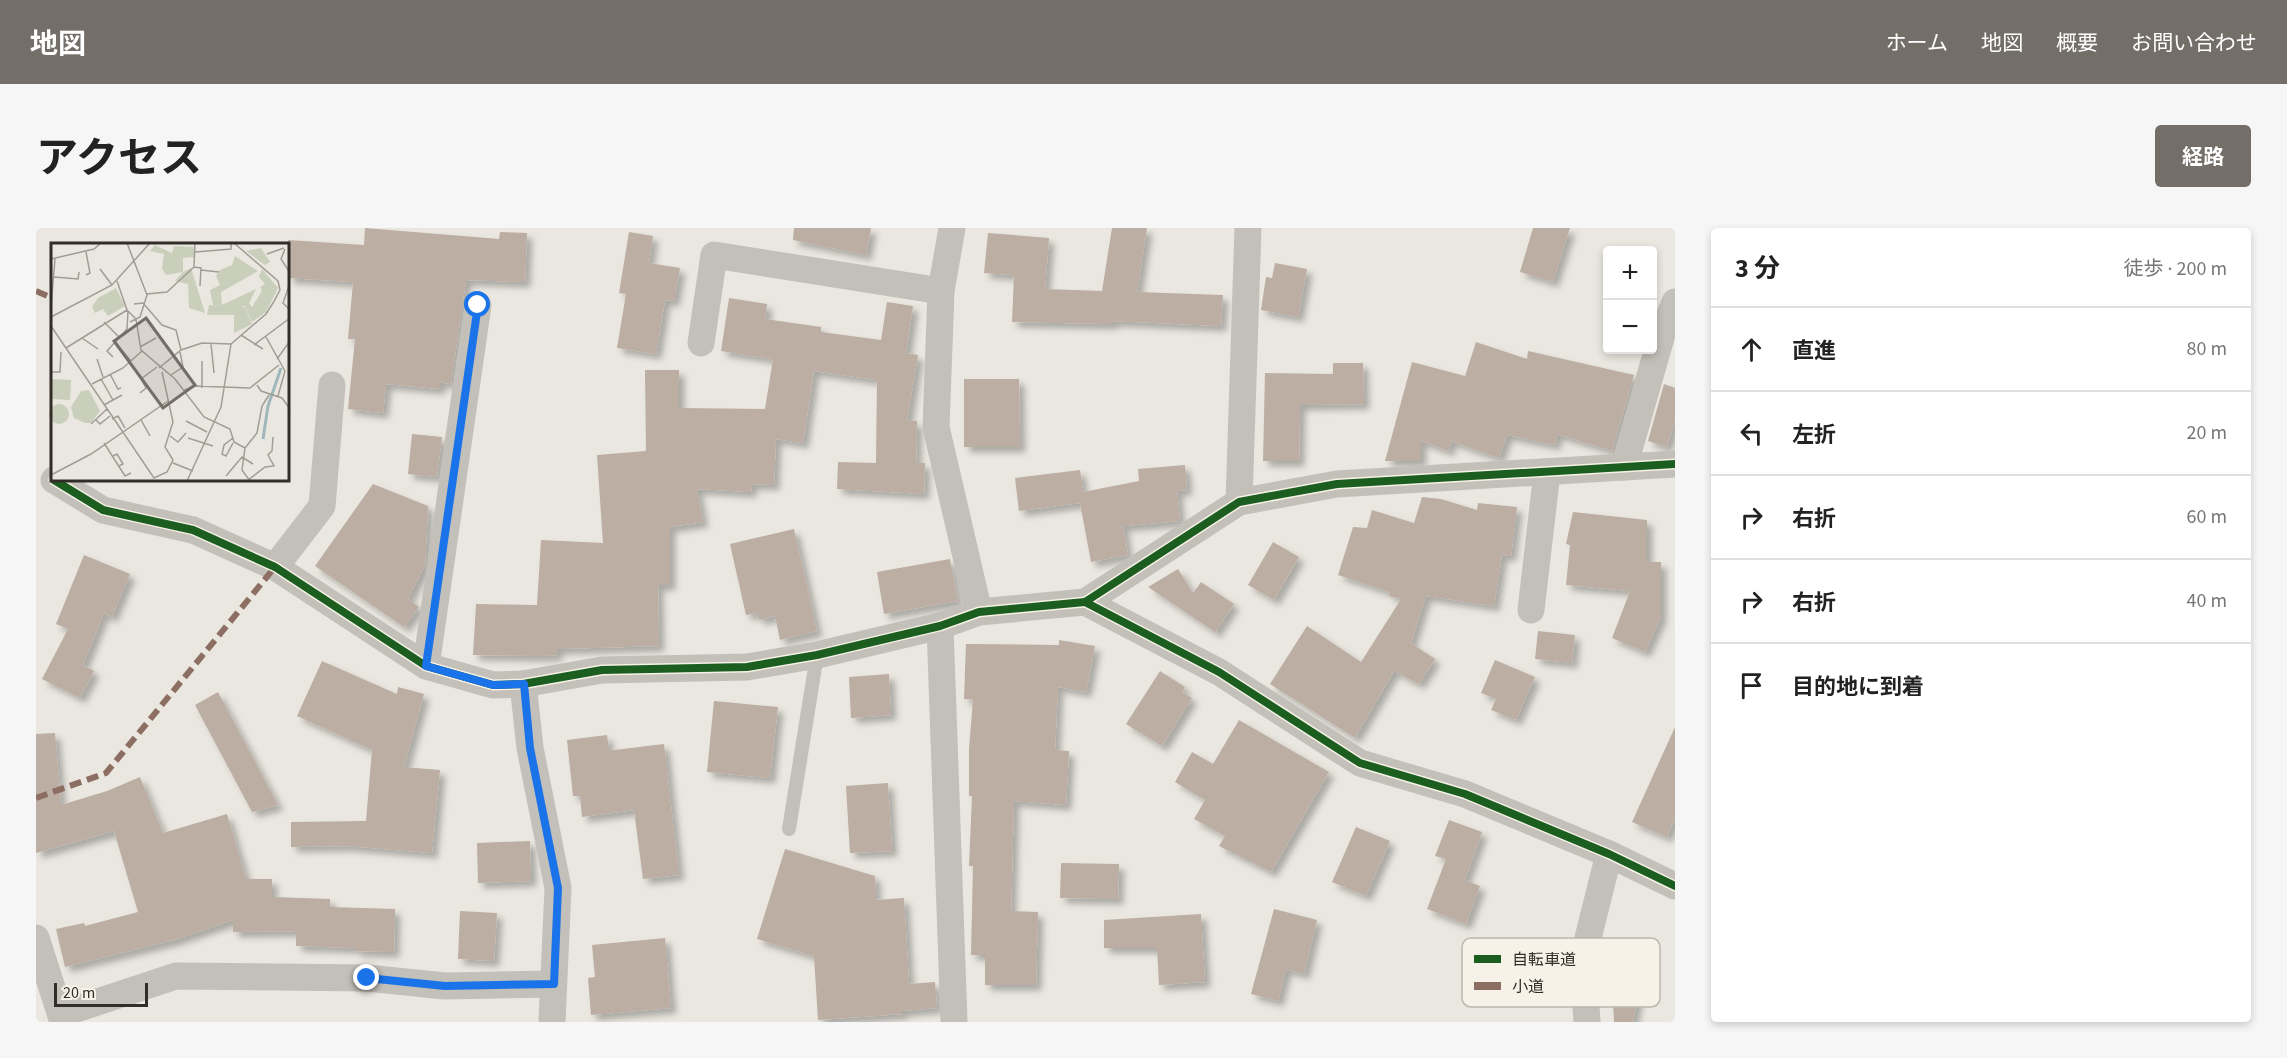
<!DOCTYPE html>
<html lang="ja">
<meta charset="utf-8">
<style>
:root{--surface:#fff;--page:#f6f6f6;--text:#222;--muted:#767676;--line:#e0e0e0;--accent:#736e68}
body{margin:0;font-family:"Source Sans 3","Noto Sans JP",sans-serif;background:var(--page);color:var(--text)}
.controls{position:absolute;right:18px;top:18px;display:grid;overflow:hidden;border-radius:6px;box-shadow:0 3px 9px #0003}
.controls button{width:54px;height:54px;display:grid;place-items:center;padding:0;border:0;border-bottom:2px solid var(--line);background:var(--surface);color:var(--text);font:30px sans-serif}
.scale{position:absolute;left:18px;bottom:15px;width:94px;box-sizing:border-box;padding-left:6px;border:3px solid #332d28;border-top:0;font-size:16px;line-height:21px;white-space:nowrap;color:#332d28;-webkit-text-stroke:4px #f7f2e7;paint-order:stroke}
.stop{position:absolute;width:18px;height:18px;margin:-14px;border:4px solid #1a73e8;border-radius:50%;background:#fff}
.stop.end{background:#1a73e8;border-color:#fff;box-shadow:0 2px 6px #0008}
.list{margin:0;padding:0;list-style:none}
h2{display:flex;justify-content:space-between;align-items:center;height:78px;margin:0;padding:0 24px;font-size:26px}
h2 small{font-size:20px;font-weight:400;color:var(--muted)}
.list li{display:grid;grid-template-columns:39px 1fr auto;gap:18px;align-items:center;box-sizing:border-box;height:84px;padding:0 24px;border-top:2px solid var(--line)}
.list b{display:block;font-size:22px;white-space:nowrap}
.list em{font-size:20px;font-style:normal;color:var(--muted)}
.icon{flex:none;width:33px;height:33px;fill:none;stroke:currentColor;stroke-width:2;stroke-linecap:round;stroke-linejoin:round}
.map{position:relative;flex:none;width:1639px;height:794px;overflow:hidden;border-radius:6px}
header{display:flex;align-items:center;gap:36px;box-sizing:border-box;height:84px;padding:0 30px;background:var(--accent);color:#fff}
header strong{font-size:28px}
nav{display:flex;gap:33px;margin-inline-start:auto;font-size:21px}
.intro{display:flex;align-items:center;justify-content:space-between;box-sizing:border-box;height:144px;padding:0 36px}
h1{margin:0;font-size:42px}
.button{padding:15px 27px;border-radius:6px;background:var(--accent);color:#fff;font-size:21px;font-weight:700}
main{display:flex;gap:36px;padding:0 36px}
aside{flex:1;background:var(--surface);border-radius:6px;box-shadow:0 3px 9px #0003}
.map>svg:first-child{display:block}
.building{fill:#bcaea3;filter:url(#shadow)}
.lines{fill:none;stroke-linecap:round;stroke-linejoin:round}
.service{stroke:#c3bfb9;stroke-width:14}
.minor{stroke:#c3bfb9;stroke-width:27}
.quiet{stroke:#8d6e63;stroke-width:6;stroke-dasharray:12 6;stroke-linecap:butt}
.cycleway-casing{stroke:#f7f2e7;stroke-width:11}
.cycleway{stroke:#1b5e20;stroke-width:8}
.route{stroke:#1a73e8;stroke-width:8}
.inset-river{fill:none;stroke:#9eb7ba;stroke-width:3}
.inset-road{fill:none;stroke:#a19d96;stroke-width:1.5}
.view{fill:#736e68;fill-opacity:0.15;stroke:#736e68;stroke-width:3}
.inset-edge{fill:none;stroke:#332d28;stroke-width:3}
.key{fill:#f7f2e7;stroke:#bcb7ae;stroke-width:1.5}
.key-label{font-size:16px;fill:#332d28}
</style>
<header>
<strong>地図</strong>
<nav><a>ホーム</a><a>地図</a><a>概要</a><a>お問い合わせ</a></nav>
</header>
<div class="intro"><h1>アクセス</h1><a class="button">経路</a></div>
<main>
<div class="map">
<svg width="1639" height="794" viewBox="0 0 1639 794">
<defs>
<filter id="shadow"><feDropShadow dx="5.5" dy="5.5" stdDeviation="3" flood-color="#0004"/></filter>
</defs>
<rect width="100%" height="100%" fill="#eae7e0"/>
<g class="building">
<polygon points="329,0 463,11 464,4 491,5 489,54 430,52 415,156 404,154 404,161 350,156 347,185 312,181 319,111 312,111 317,54 252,50 252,12 328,17"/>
<polygon points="758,0 835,0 830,27 757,12"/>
<polygon points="1076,0 1111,0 1101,64 1187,67 1185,98 1077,93 1077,96 976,94 978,47 948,45 952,5 1013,10 1009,61 1066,63"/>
<polygon points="1497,0 1534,0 1517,54 1484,44"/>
<polygon points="593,4 617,8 613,35 644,40 638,73 629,72 620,126 581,120 590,66 583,65"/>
<polygon points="1239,35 1271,41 1262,89 1225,82 1230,49 1236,50"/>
<polygon points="693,70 731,76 729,91 785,99 785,104 845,112 851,74 877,78 870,125 882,127 871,193 881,193 880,235 889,235 888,266 801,261 802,234 840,235 841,152 778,143 767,215 740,211 738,257 716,256 715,264 661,261 667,294 634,299 634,357 622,357 623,418 521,421 521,427 506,428 437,427 440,376 501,377 505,312 567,315 561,227 610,223 609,142 643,142 643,180 729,181 737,131 685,123"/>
<polygon points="1440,114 1491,131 1492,123 1598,147 1576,223 1521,206 1519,217 1471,207 1463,230 1415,213 1413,223 1385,213 1385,233 1349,233 1376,134 1429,148"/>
<polygon points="1297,135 1327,135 1328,176 1264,177 1263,233 1227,233 1229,145 1297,146"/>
<polygon points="928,151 983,151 984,219 928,219"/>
<polygon points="1628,156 1639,160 1639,192 1631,219 1612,213"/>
<polygon points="376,206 406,209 401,249 372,246"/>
<polygon points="1149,237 1151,262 1141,263 1144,293 1087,298 1092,327 1055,334 1044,275 983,283 979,250 1044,242 1047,264 1103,253 1102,241"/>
<polygon points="337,256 392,278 389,337 372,371 383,379 368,399 279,338"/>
<polygon points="1386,269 1405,271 1441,282 1442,275 1481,279 1475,328 1466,327 1458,378 1390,368 1375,415 1399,431 1383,456 1358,443 1319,510 1234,456 1271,398 1325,434 1365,371 1353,368 1354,364 1302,347 1317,299 1331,300 1336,282 1378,295"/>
<polygon points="1537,284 1611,292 1611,334 1625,334 1625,389 1609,424 1576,410 1594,363 1530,357 1534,317 1530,316"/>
<polygon points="758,301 781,403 744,412 739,388 723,392 721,385 710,387 694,316"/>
<polygon points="1237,314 1263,329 1238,372 1212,357"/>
<polygon points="48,327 94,346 76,389 68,385 47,437 58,443 44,470 6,451 32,401 20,396"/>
<polygon points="914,331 922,373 848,386 841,344"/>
<polygon points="1142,341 1157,365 1165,354 1198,376 1180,403 1182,406 1112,359"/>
<polygon points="1502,403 1539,407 1536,435 1499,431"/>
<polygon points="1023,412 1059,418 1050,464 1022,459 1019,522 1033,523 1030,577 978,573 975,683 1002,684 1000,757 949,757 949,727 935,727 937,638 933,638 936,568 933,568 933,521 937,471 928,471 930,416 1023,417"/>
<polygon points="1459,432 1499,449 1480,492 1455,482 1460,471 1445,465"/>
<polygon points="286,433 361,466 362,459 388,466 368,539 404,542 396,625 311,618 255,619 255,594 330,593 336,522 261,488"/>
<polygon points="1124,443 1149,459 1146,464 1156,470 1126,518 1090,496"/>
<polygon points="853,446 855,487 815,490 813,449"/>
<polygon points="182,464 242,577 216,584 159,477"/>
<polygon points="678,473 742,479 734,550 671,544"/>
<polygon points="1203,492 1293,544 1235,644 1183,618 1189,608 1158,591 1169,572 1139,554 1156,524 1177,536"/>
<polygon points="1639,499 1639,590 1631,609 1596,594"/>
<polygon points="19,505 25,577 71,563 104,549 127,605 191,586 210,651 236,651 236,669 294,671 294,679 359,681 358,724 320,723 320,720 260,718 260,703 197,704 197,692 138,712 29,739 20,701 48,695 49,698 102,684 78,603 0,625 0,506"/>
<polygon points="571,507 573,521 578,522 628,516 643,647 607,651 598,582 546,589 544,568 537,568 531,512"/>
<polygon points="852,555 856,623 814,625 810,558"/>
<polygon points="1413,592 1446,604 1429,652 1444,658 1430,696 1391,681 1410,631 1399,628"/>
<polygon points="1320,599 1354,613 1330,668 1296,654"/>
<polygon points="494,613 495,653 442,655 441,615"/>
<polygon points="749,621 839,648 840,672 868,670 873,756 899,754 901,780 866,783 866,786 782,792 778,728 721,711"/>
<polygon points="1025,635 1083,636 1082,671 1024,670"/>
<polygon points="1238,681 1281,692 1268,746 1250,741 1242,773 1215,766"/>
<polygon points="424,683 461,685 458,733 422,731"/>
<polygon points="1165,686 1169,754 1123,757 1121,720 1068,720 1068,692"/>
<polygon points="629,710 635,780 555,787 552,750 559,749 556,717"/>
<polygon points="1583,717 1610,722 1597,794 1578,794 1576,755"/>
</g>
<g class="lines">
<polyline class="service" points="753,601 781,427"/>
<g class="minor">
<polyline points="916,0 905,63 900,199 943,384"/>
<polyline points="665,115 678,27 905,63"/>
<polyline points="1588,239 1626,106 1639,74"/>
<polyline points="18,252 67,282 157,302 239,339 390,438 457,457 487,456 566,442 711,439 781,427 904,398 943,384 1049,374 1203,274 1301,256 1639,236"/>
<polyline points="1203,274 1212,0"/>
<polyline points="239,339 286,278 296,157"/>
<polyline points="1049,374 1183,444 1324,535 1429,566 1573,626 1639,658"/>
<polyline points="1495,382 1511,244"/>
<polyline points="904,398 918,794"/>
<polyline points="390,438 442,77"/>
<polyline points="487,456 494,520 522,660 516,794"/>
<polyline points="0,710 27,794"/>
<polyline points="25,786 140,748 331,750 409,758 517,756"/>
<polyline points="1551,794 1547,730 1573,626"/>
</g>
<g class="quiet">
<polyline points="0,63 16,70"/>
<polyline points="0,570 70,545 239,339"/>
</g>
<defs>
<g id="cycleway">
<polyline points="18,252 67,282 157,302 239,339 390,438 457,457 487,456 566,442 711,439 781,427 904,398 943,384 1049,374 1203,274 1301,256 1639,236"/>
<polyline points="1049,374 1183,444 1324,535 1429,566 1573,626 1639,658"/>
</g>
</defs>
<use href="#cycleway" class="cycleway-casing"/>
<use href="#cycleway" class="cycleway"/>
</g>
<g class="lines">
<polyline class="route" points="331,750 409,758 518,756 522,660 494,520 488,456 457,457 390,438 442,77"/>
</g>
<g transform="translate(15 15)">
<rect width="238" height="238" fill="#eae7e0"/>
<path d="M 65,45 L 74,63 L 57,73 L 52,66 L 44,70 L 41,64 L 47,55 ZM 0,136 L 20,137 L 19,157 L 0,156 ZM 38,147 L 49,168 L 40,180 L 34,180 L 23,175 L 20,164 L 30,148 ZM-2 171a10 10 0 1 1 20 0a10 10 0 1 1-20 0Z" fill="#c9cfbb"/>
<path d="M 184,13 L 207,28 L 170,49 L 171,62 L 205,46 L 198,60 L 201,64 L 211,48 L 209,44 L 214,41 L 208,34 L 211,26 L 227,45 L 215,69 L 201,79 L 194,63 L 183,65 L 162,62 L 159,47 L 169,42 L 165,33 L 169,27 L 181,22 Z" fill="#c9cfbb"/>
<path d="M 104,2 L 121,10 L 123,3 L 144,4 L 144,14 L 132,15 L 132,29 L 140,25 L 154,70 L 138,65 L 137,41 L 124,38 L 132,29 L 115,32 L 111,26 L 113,11 L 99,8 ZM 210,5 L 219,19 L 214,22 L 195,8 ZM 158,62 L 194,64 L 201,81 L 183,90 L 183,72 L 156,72 Z" fill="#c9cfbb"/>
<path class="inset-river" d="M 212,196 L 217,163 L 230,125"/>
<path class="inset-road" d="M 76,0 L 96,52 L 89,74 L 79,79M 234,6 L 230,16 L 239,30M 35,9 L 39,30 L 35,32M 144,9 L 180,6 L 180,0M 216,11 L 233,5M 0,16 L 43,6 L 50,0M 143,24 L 144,0M 49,26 L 61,42M 150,27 L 168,29M 3,34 L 27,36 L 28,29M 66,38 L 76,67 L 85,76 L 90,107 L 124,136 L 153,174 L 179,186 L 183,199 L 194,205 L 191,227 L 199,238M 238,43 L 232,60 L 239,67M 96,51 L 116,49 L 143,24 L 150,25 L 149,43M 83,61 L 92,60 L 111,82 L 125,87 L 130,107M 0,64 L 4,16M 0,74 L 61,42 L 99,0M 53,79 L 68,94M 0,83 L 103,235 L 116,229 L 122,217 L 114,204 L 122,179 L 111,129M 190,92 L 212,106M 215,94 L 234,128 L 227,153M 31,95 L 47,106M 64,99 L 80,118M 160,101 L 163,130M 203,102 L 239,75M 89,104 L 105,95M 15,105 L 76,67M 62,114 L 56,108 L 76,86 L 77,68M 46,116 L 52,134M 226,116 L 239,98M 151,118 L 151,145M 108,125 L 130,107 L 151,100 L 180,101 L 215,71 L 222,60 L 229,47 L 227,38 L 183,0M 0,129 L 9,129 L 10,109M 59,131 L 67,146 L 70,145M 120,132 L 132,124 L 129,109M 50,136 L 62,157M 41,141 L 72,125 L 91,108M 206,142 L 210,148 L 231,155 L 239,166M 133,147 L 145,143 L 199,145 L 228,122M 89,150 L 95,145 L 90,136 L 106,124M 53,162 L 71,152M 61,176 L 67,173 L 74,185M 45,177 L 49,181 L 59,173M 90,177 L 99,193M 135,178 L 156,189M 40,181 L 56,166M 119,193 L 127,199 L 135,190M 137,195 L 162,203M 53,200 L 74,233 L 80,230M 182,200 L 175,213 L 171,211 L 173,202 L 182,195M 194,205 L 206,190 L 211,163 L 218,152M 62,213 L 66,211 L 72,221 L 68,223M 122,220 L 142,228M 0,232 L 40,211 L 117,158M 175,233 L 191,214 L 202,221M 136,238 L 170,164 L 180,101M 196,238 L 214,224 L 223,223 L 217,212 L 221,208 L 222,194"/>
<path class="view" d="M 95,75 L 144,142 L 112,165 L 63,98 Z"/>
<rect width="238" height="238" class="inset-edge"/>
</g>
<rect x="1426" y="710" width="198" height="69" rx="9" class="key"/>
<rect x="1438" y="727" width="27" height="8" fill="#1b5e20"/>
<rect x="1438" y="754" width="27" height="8" fill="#8d6e63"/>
<g class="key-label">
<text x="1476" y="737">自転車道</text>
<text x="1476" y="764">小道</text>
</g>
</svg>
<div class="controls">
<button>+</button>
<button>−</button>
</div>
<div class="scale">20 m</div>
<div class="stop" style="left:442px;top:77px"></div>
<div class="stop end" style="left:331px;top:750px"></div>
</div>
<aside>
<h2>3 分<small>徒歩 · 200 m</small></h2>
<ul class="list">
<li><svg class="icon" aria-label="ahead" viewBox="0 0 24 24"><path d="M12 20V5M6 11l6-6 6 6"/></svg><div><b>直進</b></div><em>80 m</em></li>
<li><svg class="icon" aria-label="left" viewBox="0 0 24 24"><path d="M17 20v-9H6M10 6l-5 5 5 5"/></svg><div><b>左折</b></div><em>20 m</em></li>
<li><svg class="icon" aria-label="right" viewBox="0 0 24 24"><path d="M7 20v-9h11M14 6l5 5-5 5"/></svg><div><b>右折</b></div><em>60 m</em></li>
<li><svg class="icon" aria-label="right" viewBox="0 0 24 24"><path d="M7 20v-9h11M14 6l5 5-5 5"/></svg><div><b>右折</b></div><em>40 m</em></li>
<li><svg class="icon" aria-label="arrive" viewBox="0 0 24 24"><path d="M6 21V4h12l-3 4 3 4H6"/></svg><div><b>目的地に到着</b></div></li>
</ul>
</aside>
</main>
